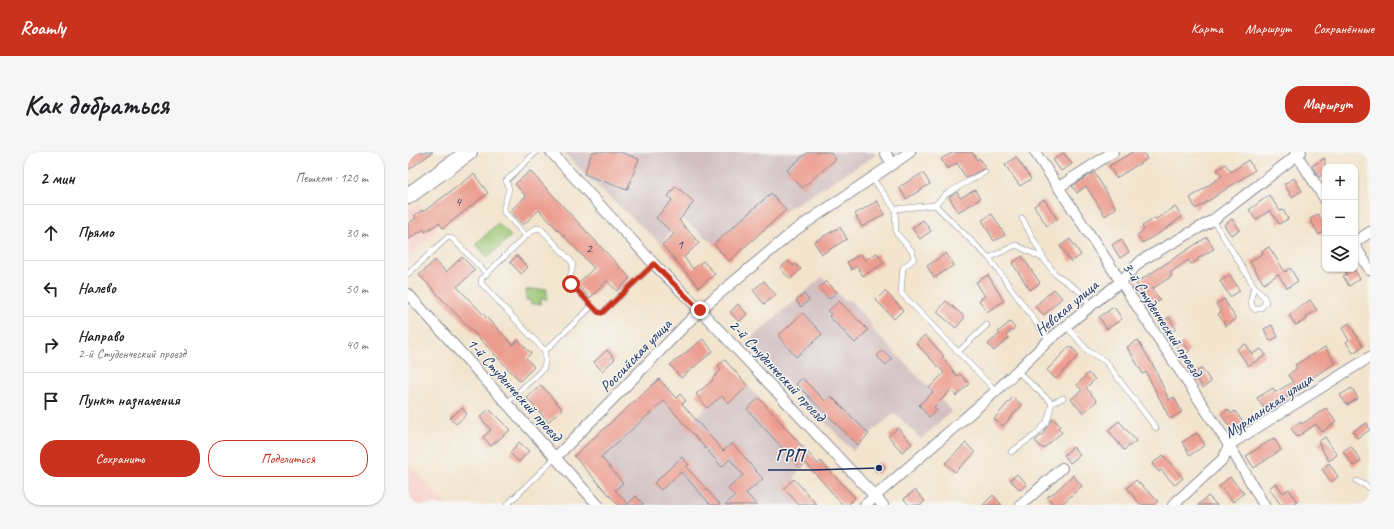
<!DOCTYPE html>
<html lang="ru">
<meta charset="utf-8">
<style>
:root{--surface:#fff;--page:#f6f6f6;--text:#202124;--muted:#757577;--line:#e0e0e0;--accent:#c8321e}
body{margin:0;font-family:Caveat,sans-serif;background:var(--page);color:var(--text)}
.controls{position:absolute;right:12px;top:12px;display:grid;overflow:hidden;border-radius:8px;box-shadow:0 1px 3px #0004}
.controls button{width:36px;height:36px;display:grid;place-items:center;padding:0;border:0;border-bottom:1px solid var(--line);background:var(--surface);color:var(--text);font:20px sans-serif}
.stop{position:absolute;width:12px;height:12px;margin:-9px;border:3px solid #c8321e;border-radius:50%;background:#fff}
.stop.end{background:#c8321e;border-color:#fff;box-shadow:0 1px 4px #0008}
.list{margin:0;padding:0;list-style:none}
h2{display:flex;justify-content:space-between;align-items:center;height:52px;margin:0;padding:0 16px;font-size:17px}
h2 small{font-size:13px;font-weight:400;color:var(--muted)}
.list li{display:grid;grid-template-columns:26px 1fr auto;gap:12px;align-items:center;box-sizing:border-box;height:56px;padding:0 16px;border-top:1px solid var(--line)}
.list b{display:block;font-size:15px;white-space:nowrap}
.list p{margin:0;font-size:13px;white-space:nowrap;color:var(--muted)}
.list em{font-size:13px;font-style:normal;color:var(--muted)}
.actions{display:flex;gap:8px;padding:12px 16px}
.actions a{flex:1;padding:9px 0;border:1px solid var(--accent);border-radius:16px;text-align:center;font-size:14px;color:var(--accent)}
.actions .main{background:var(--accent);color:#fff}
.icon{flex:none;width:22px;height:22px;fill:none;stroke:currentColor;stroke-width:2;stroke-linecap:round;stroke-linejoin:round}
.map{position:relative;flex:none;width:962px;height:353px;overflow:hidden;border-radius:16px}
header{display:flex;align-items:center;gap:24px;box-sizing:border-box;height:56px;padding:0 20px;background:var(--accent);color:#fff}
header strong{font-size:19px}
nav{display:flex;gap:22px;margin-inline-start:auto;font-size:14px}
.intro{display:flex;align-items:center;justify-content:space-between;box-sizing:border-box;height:96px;padding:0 24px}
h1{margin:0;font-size:28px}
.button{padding:10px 18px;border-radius:16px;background:var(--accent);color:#fff;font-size:14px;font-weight:700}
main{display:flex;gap:24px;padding:0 24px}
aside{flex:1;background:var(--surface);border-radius:16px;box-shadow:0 1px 3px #0004}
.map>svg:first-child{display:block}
.built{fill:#f7d1c9}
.industrial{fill:#d2bfc1}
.green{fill:#9ec874;stroke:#5c7c69}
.building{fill:#ec9c8e}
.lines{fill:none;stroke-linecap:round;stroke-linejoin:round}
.lane-casing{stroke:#878a96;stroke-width:6}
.street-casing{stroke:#878a96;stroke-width:12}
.primary-casing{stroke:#878a96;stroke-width:18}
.lane{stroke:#fff;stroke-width:5}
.street{stroke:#fff;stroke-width:10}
.primary{stroke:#fff;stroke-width:16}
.route{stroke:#c8321e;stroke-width:5}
.labels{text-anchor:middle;stroke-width:3;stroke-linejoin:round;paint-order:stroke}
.number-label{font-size:14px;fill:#4f4a6a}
.street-label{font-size:16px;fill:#1b2f5e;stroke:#f6f6f2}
.leader{fill:none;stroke:#1b2f5e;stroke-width:1.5}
.callout-dot{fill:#1b2f5e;stroke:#f6f6f2;stroke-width:1.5}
.callout-label{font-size:17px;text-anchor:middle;font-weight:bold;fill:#1b2f5e;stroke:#f6f6f2;stroke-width:3;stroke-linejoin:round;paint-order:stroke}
</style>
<header>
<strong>Roamly</strong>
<nav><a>Карта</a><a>Маршрут</a><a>Сохранённые</a></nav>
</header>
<div class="intro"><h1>Как добраться</h1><a class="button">Маршрут</a></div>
<main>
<aside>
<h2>2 мин<small>Пешком · 120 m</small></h2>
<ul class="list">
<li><svg class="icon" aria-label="ahead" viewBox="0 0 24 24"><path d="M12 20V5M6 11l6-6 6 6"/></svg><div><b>Прямо</b></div><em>30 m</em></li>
<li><svg class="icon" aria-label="left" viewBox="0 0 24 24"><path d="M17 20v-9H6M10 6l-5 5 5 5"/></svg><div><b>Налево</b></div><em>50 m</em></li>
<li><svg class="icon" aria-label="right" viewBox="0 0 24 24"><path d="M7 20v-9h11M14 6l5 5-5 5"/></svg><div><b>Направо</b><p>2-й Студенческий проезд</p></div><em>40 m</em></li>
<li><svg class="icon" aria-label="arrive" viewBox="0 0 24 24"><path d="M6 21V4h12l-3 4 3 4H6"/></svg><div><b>Пункт назначения</b></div></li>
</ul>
<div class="actions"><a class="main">Сохранить</a><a>Поделиться</a></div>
</aside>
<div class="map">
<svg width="962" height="353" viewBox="0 0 962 353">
<rect width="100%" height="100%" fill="#f6f6f2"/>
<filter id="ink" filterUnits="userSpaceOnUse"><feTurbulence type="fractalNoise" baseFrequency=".025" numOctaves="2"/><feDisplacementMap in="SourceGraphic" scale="8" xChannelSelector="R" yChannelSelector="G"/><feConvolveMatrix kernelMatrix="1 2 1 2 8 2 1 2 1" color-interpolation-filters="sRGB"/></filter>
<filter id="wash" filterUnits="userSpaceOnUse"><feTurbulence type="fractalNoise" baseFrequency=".012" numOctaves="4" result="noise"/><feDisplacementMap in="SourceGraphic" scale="16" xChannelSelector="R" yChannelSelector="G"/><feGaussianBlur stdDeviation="0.9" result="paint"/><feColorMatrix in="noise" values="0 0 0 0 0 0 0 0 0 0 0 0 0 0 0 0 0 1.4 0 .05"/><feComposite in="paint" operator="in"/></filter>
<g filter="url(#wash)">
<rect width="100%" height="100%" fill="#f3e4cd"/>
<g class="built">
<polygon points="11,51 29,78 0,106 0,58"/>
<polygon points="0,312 39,353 0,353"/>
</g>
<g class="industrial">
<polygon points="156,0 465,0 468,3 378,58 321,109 306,92 273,65 262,78 254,93 176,22"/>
<polygon points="414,125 436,148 443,149 462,171 466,179 544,259 513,287 487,261 461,282 445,299 340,189"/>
<polygon points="317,208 404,305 392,316 386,327 409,353 210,353 166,304 251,227 286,266 309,248 322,236 310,214"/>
</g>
<g class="green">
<polygon points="90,71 103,84 80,106 68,92"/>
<polygon points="139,137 139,147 133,147 133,152 123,152 122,148 118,148 118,138"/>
</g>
<g id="blocks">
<g class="building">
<polygon points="0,0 25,0 0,18"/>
<polygon points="184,0 212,0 231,7 219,38 176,22"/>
<polygon points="400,0 422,0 428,7 394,36 379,18"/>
<polygon points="546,0 564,0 569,8 571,6 577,16 558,26 549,11 539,17 533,7"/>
<polygon points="725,0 735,0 739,7 708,26 701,14"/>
<polygon points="656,1 664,12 653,19 645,8"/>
<polygon points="608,5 623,27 612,34 597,13"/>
<polygon points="917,6 917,21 911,25 904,14"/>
<polygon points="840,8 847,18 788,57 782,46 814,24 809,18 817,12 823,20"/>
<polygon points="122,19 222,126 209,139 199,129 182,146 169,132 186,116 131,58 115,73 102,59 118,44 107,32"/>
<polygon points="686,20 708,56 697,64 678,34 669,41 664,34"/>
<polygon points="515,21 522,32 498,47 491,35"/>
<polygon points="66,22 80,41 35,76 31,71 17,80 16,77 0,88 0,72 8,66 6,64 14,58 15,60"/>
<polygon points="886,26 894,39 884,45 876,32"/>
<polygon points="268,34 286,50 271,68 291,91 276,105 285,117 295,109 307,122 291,135 254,93 266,82 248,66 264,48 260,44"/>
<polygon points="567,38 572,47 550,60 541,45 549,40 552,46"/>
<polygon points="363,41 378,58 321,109 306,92"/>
<polygon points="861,43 872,59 875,58 880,67 871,72 862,58 848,68 841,58"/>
<polygon points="636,47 649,67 639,74 626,54"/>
<polygon points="469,49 477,62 454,75 447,62"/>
<polygon points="767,55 774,65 755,79 734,91 729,83 736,78 734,74 747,66 748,67"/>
<polygon points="584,62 597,83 586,89 574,68"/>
<polygon points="910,62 917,74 917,79 911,83 902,67"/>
<polygon points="824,67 832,78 823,83 816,73"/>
<polygon points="515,68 523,79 512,87 504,76"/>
<polygon points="432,75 439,87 414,102 406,90"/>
<polygon points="799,85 806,97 789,107 790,108 783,112 780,108 762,121 764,124 744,137 752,148 743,154 728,131"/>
<polygon points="662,87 673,103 663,110 652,94"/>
<polygon points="713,87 721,100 712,106 704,93"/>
<polygon points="861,95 877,120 882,116 890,129 879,136 870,122 856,132 842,110 855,101 854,99"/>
<polygon points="469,101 476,111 455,124 449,114 444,118 439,110 453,102 457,108"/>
<polygon points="538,101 546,113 526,126 519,114"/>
<polygon points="109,104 120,115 113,122 102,110"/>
<polygon points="614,104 632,131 622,138 604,111"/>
<polygon points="54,105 67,118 49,135 105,193 110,188 123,201 118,206 126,215 112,229 11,123 27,108 38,120"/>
<polygon points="380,109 385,114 387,112 393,117 382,127 372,116"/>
<polygon points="936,117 946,117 952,127 941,134 935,124 939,122"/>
<polygon points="580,123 596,149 579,160 571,148 577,144 568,130"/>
<polygon points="822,123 832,139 822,145 812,129"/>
<polygon points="356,129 368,143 356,152 345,138"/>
<polygon points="418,129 429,140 421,147 411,136"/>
<polygon points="646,137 654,146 636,163 627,154"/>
<polygon points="477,139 495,158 486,167 468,148"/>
<polygon points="396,142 401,148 393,155 388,148"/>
<polygon points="816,147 828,167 818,174 810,162 813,160 808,152"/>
<polygon points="902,148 909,158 898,165 899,167 888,173 881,163"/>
<polygon points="431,149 460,178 447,191 421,164 423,162 420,159"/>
<polygon points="538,149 557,165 548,176 529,160"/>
<polygon points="330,152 339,162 331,170 322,160"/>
<polygon points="706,155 714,167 699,177 691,165"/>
<polygon points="395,161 414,182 388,205 370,184"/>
<polygon points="761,165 768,177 760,182 753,171"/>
<polygon points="602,170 607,176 598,183 601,186 586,199 580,192 592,182 590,180"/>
<polygon points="941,171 955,194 945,201 938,190 941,188 934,176"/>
<polygon points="864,173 870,185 862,189 856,177"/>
<polygon points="517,183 536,204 534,205 549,224 552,222 561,232 548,244 543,238 526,255 529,258 521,265 511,253 525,240 521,236 536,221 508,191"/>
<polygon points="295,187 305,199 273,226 262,213"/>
<polygon points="730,188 746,215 761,248 766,245 774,260 762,267 738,220 735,222 719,195"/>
<polygon points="775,190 782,199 775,204 768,195"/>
<polygon points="838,192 844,202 853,197 858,203 840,214 829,197"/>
<polygon points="662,194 671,203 648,227 639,218"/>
<polygon points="917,195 927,211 902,227 903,228 887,240 857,258 849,246 865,236 868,240 885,230 880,223 889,216 887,213"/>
<polygon points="199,198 207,207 194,219 186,210"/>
<polygon points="475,198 484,207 478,213 469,204"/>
<polygon points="317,208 340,234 321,251 314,244 299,256 288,242 305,228 304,227 313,218 310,214"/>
<polygon points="794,216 803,230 795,236 786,222"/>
<polygon points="680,221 687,227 678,236 689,249 675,261 663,247 674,238 669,233"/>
<polygon points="394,226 417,249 423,244 461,282 450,293 388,232"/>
<polygon points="251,227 268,246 272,242 278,249 274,252 315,299 324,291 355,327 338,341 349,353 317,353 327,344 320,337 335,323 322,307 314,315 256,249 193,305 215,331 207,338 220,352 228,344 236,353 210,353 166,304"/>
<polygon points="133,233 154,257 140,270 119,246"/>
<polygon points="944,236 950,246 939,253 932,243"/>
<polygon points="605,245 614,253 595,274 586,267"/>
<polygon points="351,246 410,312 413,309 447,346 440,353 435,353 398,311 392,316 339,257"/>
<polygon points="54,256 59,262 48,272 42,266"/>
<polygon points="918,256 928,270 914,280 908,272 889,285 883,276 893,270 894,272"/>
<polygon points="81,257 102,278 83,294 75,285 83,278 72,265"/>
<polygon points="820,257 823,262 827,259 836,272 824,279 813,262"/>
<polygon points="645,266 652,274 650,276 654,280 635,297 627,289 637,280 636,279"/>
<polygon points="711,269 728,289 716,298 700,278"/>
<polygon points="959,271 962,278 949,286 945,279"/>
<polygon points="490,276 504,292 494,300 480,284"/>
<polygon points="789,281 797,293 782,303 774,290"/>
<polygon points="917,285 929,303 921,309 910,290"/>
<polygon points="866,286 873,298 846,316 838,304"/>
<polygon points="111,290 121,299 111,310 102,301"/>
<polygon points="558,291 567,301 547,320 537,311"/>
<polygon points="943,294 953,309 945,314 935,299"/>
<polygon points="665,295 672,303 662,311 656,303"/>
<polygon points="755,303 775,326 767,333 753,318 751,320 744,312"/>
<polygon points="274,305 281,313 278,315 313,353 303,353 273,320 253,338 246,331"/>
<polygon points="472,310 477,315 470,322 465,316"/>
<polygon points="921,311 930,325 923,330 914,317"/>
<polygon points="609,322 619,332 612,338 602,328"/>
<polygon points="665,323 674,334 653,353 646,353 639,345 647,340"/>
<polygon points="822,325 836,341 826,350 811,334"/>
<polygon points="386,327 409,353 391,353 376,336"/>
<polygon points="728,328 750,349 746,353 733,353 719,336"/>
<polygon points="868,331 875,341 881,337 889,350 884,353 873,353 861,336"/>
<polygon points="507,338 517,349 512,353 501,353 496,347"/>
<polygon points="585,343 594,353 575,353"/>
<polygon points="800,344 809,353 790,353"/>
</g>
</g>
</g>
<g filter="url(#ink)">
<use href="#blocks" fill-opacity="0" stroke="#878a96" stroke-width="1"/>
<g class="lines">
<defs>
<g id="lane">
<polyline points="464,26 487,57 527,53 581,106 641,188"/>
<polyline points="527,53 538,42 577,20"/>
<polyline points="487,57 488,81 504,99 506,107 495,116 493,141 588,239"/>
<polyline points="614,66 636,107"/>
<path d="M 805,68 L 846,134 C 844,143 840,151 847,158 L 854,155 L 858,150 L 856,145 L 846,134"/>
<polyline points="118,84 74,126 73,131 137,199"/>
<polyline points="581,106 608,93 636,107 647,122 671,139 683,154"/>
<polyline points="0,122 40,85 45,87 79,122"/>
<polyline points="184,154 190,160 195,160 246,112"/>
<polyline points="658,174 680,199 697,209 748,276"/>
<polyline points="551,199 579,173"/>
<polyline points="609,219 644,251 655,246"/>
<polyline points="99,251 135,217 137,211 137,199 184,154 161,130 165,113 163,109 133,77 128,76 118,84 96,60 96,55 101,37 98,29 128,0"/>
<polyline points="603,300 627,283 639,270 644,251"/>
<polyline points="949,329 962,336"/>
<polyline points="99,353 148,305"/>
</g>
<g id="street">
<polyline points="143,0 246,112 292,158 475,353"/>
<polyline points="477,0 484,12"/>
<polyline points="627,0 821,293 856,353"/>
<polyline points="887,0 917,47"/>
<polyline points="651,35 705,0"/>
<polyline points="947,90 962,80"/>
<polyline points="947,94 962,118"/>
<polyline points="0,142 190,353"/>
<polyline points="148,305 292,158 386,79 502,0"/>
<polyline points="457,353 588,239 641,188 712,130 734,108 805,68 893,0"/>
<polyline points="613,353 654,316"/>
<polyline points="765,353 816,306 821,293 962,205"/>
</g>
<polyline id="primary" points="0,44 61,0"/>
</defs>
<use href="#lane" class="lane-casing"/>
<use href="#street" class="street-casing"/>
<use href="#primary" class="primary-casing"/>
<use href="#lane" class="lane"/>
<use href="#street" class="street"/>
<use href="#primary" class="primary"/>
</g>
</g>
<g class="lines" filter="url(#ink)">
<polyline class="route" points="163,132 190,160 194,161 246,112 292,158"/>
</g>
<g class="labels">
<g class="number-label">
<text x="50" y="54">4</text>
<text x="272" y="97">1</text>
<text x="181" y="101">2</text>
</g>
<g class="street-label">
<text transform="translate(658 155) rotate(-40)" y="6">Невская улица</text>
<text transform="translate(755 167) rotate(57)" y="6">3-й Студенческий проезд</text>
<text transform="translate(227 203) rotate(-46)" y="6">Российская улица</text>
<text transform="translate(370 218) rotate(47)" y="6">2-й Студенческий проезд</text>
<text transform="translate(107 237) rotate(48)" y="6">1-й Студенческий проезд</text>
<text transform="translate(860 253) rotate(-34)" y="6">Мурманская улица</text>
</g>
</g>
<path class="leader" d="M471 316L404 318H360"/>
<circle class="callout-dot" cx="471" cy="316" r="4"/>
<g class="callout-label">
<text x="382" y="309">ГРП</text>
</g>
</svg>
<div class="controls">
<button>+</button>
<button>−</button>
<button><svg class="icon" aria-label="layers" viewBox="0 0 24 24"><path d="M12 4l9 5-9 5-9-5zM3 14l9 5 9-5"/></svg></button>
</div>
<div class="stop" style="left:163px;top:132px"></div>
<div class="stop end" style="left:292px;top:158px"></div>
</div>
</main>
